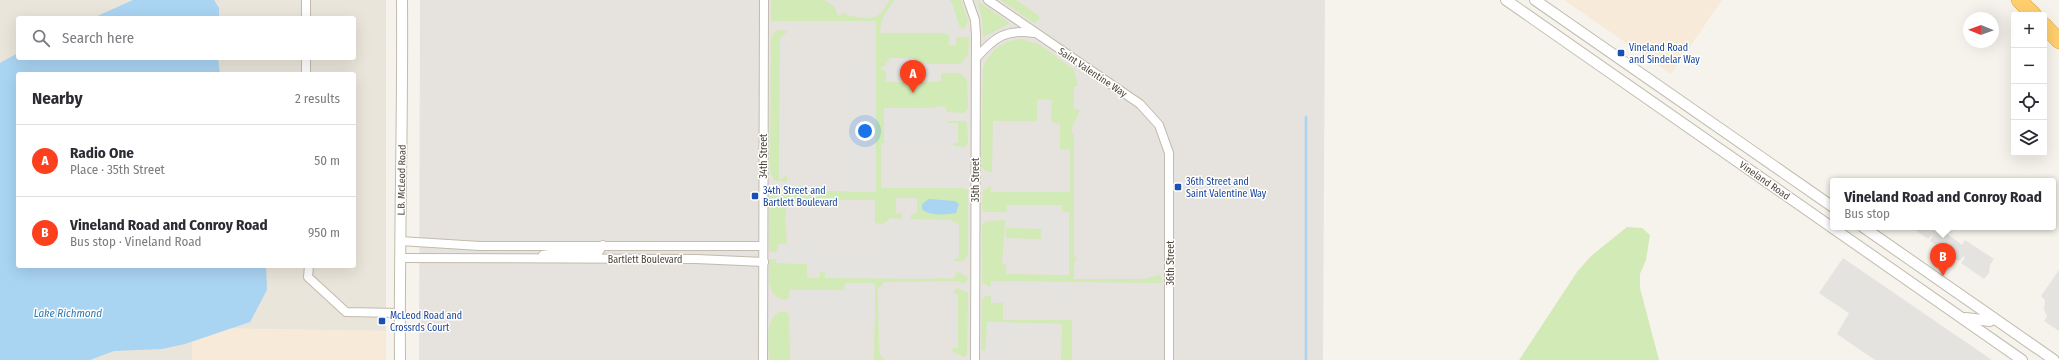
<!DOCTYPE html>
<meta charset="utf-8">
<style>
:root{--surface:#fff;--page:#f2f2f3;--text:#2b2b33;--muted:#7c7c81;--line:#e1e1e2;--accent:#fc3f1d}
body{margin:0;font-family:"Fira Sans Condensed",sans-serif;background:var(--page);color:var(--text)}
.controls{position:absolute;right:12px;top:12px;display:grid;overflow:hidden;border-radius:4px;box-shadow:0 4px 16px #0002}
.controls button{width:36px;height:36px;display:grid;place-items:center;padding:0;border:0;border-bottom:1px solid var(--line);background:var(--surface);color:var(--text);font:20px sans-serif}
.compass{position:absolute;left:1963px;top:12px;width:36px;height:36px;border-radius:50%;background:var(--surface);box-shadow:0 4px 16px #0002;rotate:271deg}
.you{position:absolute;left:865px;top:131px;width:14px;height:14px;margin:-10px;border:3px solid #fff;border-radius:50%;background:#1a73e8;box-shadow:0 0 0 6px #1a73e833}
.badge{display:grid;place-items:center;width:26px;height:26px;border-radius:50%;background:var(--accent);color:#fff;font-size:13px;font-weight:700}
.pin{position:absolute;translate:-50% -33px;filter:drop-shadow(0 1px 2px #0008)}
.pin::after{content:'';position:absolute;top:21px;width:14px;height:12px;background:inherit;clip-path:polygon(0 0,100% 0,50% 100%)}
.popup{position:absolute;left:1830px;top:178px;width:226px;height:52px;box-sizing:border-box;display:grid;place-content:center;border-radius:4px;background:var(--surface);filter:drop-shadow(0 1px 3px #0005);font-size:13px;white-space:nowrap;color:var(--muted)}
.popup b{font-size:15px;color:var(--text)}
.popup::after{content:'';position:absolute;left:50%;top:100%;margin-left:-8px;border:8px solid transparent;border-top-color:var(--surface)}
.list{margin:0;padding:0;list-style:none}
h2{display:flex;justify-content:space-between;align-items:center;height:52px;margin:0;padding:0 16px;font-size:17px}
h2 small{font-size:13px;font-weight:400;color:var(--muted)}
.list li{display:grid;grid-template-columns:26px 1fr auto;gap:12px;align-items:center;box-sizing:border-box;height:72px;padding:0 16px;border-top:1px solid var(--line)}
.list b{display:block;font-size:15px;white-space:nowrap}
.list p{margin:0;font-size:13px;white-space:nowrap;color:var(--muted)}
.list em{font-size:13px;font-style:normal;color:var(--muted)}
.icon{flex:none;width:22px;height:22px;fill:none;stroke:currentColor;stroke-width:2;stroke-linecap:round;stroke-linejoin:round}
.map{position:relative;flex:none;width:2059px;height:360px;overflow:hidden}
.search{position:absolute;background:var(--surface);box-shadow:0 4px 16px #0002;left:16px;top:16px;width:340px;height:44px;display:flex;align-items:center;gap:10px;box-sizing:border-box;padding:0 14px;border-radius:4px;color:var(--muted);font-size:15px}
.panel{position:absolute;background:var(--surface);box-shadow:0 4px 16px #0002;left:16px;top:72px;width:340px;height:196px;border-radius:4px}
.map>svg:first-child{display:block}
.residential{fill:#eae5da;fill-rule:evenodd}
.commercial{fill:#f7ead8}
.industrial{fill:#e6e2dd}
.green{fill:#d2eab5}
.parking{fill:#e5e3e0}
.water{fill:#a9d4f2}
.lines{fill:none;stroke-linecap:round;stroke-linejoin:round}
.stream{stroke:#a9d4f2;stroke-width:2.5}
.minor-casing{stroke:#c2bbae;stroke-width:10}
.tertiary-casing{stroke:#c2bbae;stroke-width:12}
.motorway-casing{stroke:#e0a43c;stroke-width:16}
.minor{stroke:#fff;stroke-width:8}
.tertiary{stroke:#fff;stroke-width:10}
.motorway{stroke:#ffcf6e;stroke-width:15}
.transit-dot{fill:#1a4fb4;stroke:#fff;stroke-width:1.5}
.labels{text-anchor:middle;stroke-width:3;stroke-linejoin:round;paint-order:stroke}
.transit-label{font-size:10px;fill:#164399;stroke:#fff;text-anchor:start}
.street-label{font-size:10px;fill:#4b4439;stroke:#fff}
.water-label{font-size:11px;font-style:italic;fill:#2e7ab2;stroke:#fff}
</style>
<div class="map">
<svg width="2059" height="360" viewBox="0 0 2059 360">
<rect width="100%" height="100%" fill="#f6f3ec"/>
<path class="residential" d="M 0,0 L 386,0 L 386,331 L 192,328 L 192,360 L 0,360 ZM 18,18 L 354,18 L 354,58 L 18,58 ZM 18,74 L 354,74 L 354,266 L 18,266 Z"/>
<g class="commercial">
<polygon points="1564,0 1722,0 1671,74"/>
<polygon points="192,328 386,331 386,360 192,360"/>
</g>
<polygon class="industrial" points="420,0 1325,0 1323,360 419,360"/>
<g class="green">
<path d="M 771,0 L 824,0 L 834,6 L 838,16 L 842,14 L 842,12 C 847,16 851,16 857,17 C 878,20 879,17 890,0 L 894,0 L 882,19 L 880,33 L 947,33 L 949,36 L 949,45 L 956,45 L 957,37 L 969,37 L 968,55 L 960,64 L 927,64 L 925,60 L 924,64 L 915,64 L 914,58 L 890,58 L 885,66 L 881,67 L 881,70 L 885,71 L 887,74 L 885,82 L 936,82 L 941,81 L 941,73 L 960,73 L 967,80 L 968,108 L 964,113 L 946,112 L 935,108 L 884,108 L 885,143 L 881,143 L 881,188 L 964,188 L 968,190 L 968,255 C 964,261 959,264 953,260 L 953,258 L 959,258 L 950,220 L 911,219 L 911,214 L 917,213 L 917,198 L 896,198 L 896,213 L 902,214 L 902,219 L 890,218 L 883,224 L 875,223 L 875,200 L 800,200 L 800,201 L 787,202 L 785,222 L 787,243 L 778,244 L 777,252 L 769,252 L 769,190 L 876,192 L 876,21 L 772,21 L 771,18 Z"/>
<polygon points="950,0 961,0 968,21 964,29 959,27"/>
<polygon points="1001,0 1016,0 1039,16 1039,20 1034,23"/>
<polygon points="979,2 1008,22 1009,24 983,37 982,19 978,3"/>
<polygon points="777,30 787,31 780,39 779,180 787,175 787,182 774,180 770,171 771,37"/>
<path d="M 1022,39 L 1040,45 L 1080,74 L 1075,70 L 1074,71 L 1078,86 L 1074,87 L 1074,109 L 1080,110 L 1072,127 L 1072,133 L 1074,133 L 1074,256 L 1076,257 L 1076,261 L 1074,262 L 1074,279 L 1143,279 L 1159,275 L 1162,278 L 1161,283 L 991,281 L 991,287 L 982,283 L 982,225 L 986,221 L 1005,220 L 1002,264 L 1006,265 L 1006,274 L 1069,275 L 1068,212 L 1007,206 L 1007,212 L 984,212 L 982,208 L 983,190 L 991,186 L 991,192 L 1070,192 L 1070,150 L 1060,149 L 1060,124 L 1051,122 L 1052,100 L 1037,99 L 1037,121 L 993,121 L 992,172 L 986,171 L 981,166 L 983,68 C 990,50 1003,40 1022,39 Z"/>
<polygon points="948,121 965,121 967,123 968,143 965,147 953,146 953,142 957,142 958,123 948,123"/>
<polygon points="1627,227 1642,228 1650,235 1646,260 1640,274 1640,288 1659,360 1519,360 1577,272 1591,256"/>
<polygon points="1006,228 1041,228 1041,239 1006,238"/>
<path d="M 769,259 L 776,259 L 776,263 L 807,264 L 808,278 L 822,271 L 825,272 L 826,278 L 954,278 L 957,271 L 967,277 L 968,280 L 964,284 L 957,281 L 884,282 L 878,289 L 878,297 L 879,348 L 880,355 L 885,360 L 874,360 L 875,283 L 845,283 L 845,290 L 790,290 L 789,298 C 785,300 783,300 780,298 C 765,292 770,272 769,259 Z"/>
<polygon points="957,288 968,293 967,354 964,357 953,352 951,348 957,348 953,292"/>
<polygon points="985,296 991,296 992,303 1003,303 1003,320 1072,320 1072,360 1061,360 1062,324 988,322 987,350 983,351 981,348 982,300"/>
<path d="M 779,312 L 786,312 L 789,314 L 790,360 L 769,360 C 769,344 764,322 779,312 Z"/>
</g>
<g class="parking">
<polygon points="944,0 950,0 952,3 960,28 956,37 956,46 949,45 949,34 942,33 942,26 947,25 942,21 942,5 947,6"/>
<polygon points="787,32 787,175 779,181 780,39"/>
<polygon points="890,58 914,58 915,64 940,64 940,79 916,79 915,73 914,79 887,79 885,66"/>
<rect x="849" y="59" width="27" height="133"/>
<polygon points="936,106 946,107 948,123 958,123 958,143 884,141 884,108 935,108"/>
<polygon points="950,146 965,147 964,188 950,188"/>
<polygon points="1007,205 1062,205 1062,212 1069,212 1069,275 1040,274 1041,229 1006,228"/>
<polygon points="889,220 950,220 959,224 959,258 953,259 953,261 957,262 957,271 954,278 946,279 944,272 938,273 938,279 825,278 825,272 822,271 820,272 819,278 807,278 807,264 776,263 778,245 800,245 801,252 802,242 821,242 821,253 843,253 846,256 849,253 866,253 867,246 873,246 873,239 883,239 883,225"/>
<polygon points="1911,227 1948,227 1950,229 1947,234 1962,245 1965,240 1994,259 1990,265 1989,273 1984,279 1961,263 1965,258 1964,256 1959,261 1930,241 1933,234 1928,239"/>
<polygon points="1843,258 1992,360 1875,360 1837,334 1849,313 1819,293"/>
<polygon points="2059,270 2059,331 2044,321 2047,317 2044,309 2045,300 2041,296"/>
<polygon points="991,281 1071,282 1071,293 1067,296 1067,303 1050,303 1050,296 1003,296 1003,303 991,303 991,296 985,296 985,285 991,287"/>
<polygon points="845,283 875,283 875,323 790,323 790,290 844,290"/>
<polygon points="953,292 958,296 958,348 951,348"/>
<polygon points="987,322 1062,324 1062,333 1039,333 1038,345 1003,344 1002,360 985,360"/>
</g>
<g class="water">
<polygon points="133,0 214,0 219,8 219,18 93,18"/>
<polygon points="18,53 18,58 218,58 220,74 18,74 18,266 266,266 267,290 250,322 185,344 162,349 114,351 90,360 0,360 0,63"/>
<path d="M 929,199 L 955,201 L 959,204 L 956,213 C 947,215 928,216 922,209 L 922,204 Z"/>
</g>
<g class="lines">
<polyline class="stream" points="1306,360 1306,117"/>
<defs>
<g id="minor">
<polyline points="306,0 306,18"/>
<polyline points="968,0 975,20 976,35 975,360"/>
<polyline points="988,0 1140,104 1159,125 1169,153 1169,360"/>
<polyline points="306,58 306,74"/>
<path d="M 976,58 C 995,37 1005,29 1034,33"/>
<polyline points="400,241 480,246 763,246"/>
<polyline points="543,255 555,253 598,253 603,245"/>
<polyline points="400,258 696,259 764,262"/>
<polyline points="309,266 308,277 346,312 399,313"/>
<polyline points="763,360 764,0"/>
</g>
<g id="tertiary">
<polyline points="1506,0 2022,360"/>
<polyline points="1535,0 1833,207"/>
<polyline points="1863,227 2054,360"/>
<polyline points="1966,318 1990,321 1993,318"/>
<path d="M 400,360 C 399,240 403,120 402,0"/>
</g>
<g id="motorway">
<polyline points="2019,0 2034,15"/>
<polyline points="2044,25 2059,41"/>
</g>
</defs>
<use href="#minor" class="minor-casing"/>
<use href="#tertiary" class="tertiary-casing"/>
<use href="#motorway" class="motorway-casing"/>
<use href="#minor" class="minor"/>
<use href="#tertiary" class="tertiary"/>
<use href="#motorway" class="motorway"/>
</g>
<g class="transit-dot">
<rect x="1617" y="49" width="8" height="8" rx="2"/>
<rect x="1174" y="183" width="8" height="8" rx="2"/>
<rect x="751" y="192" width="8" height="8" rx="2"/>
<rect x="378" y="317" width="8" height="8" rx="2"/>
</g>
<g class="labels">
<g class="transit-label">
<text x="1629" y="51">Vineland Road<tspan x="1629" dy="12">and Sindelar Way</tspan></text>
<text x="1186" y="185">36th Street and<tspan x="1186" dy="12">Saint Valentine Way</tspan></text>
<text x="763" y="194">34th Street and<tspan x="763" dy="12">Bartlett Boulevard</tspan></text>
<text x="390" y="319">McLeod Road and<tspan x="390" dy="12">Crossrds Court</tspan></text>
</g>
<g class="street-label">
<text transform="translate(1093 72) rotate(34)" y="4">Saint Valentine Way</text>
<text transform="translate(763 156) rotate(-90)" y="4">34th Street</text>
<text transform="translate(401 180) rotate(-89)" y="4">L.B. McLeod Road</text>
<text transform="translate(975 180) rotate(-90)" y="4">35th Street</text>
<text transform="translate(1765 180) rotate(35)" y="4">Vineland Road</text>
<text x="645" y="263">Bartlett Boulevard</text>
<text transform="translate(1170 263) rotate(-90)" y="4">36th Street</text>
</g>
<g class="water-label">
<text x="68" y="317">Lake Richmond</text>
</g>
</g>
</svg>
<div class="controls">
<button>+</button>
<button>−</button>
<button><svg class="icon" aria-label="locate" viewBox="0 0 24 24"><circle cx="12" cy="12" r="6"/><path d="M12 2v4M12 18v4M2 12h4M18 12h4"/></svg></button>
<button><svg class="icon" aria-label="layers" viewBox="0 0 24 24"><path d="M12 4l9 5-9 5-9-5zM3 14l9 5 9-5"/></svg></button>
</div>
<svg class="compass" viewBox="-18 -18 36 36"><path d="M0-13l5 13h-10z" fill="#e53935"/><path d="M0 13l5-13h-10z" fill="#7c7c81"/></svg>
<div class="you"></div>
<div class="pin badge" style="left:913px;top:93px">A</div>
<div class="pin badge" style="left:1943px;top:276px">B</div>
<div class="popup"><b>Vineland Road and Conroy Road</b>Bus stop</div>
<div class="search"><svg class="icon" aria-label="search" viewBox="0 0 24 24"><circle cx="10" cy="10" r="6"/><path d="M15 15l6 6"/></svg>Search here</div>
<section class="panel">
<h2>Nearby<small>2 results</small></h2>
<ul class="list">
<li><span class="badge">A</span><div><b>Radio One</b><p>Place · 35th Street</p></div><em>50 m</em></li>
<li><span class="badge">B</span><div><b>Vineland Road and Conroy Road</b><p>Bus stop · Vineland Road</p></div><em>950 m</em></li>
</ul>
</section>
</div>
